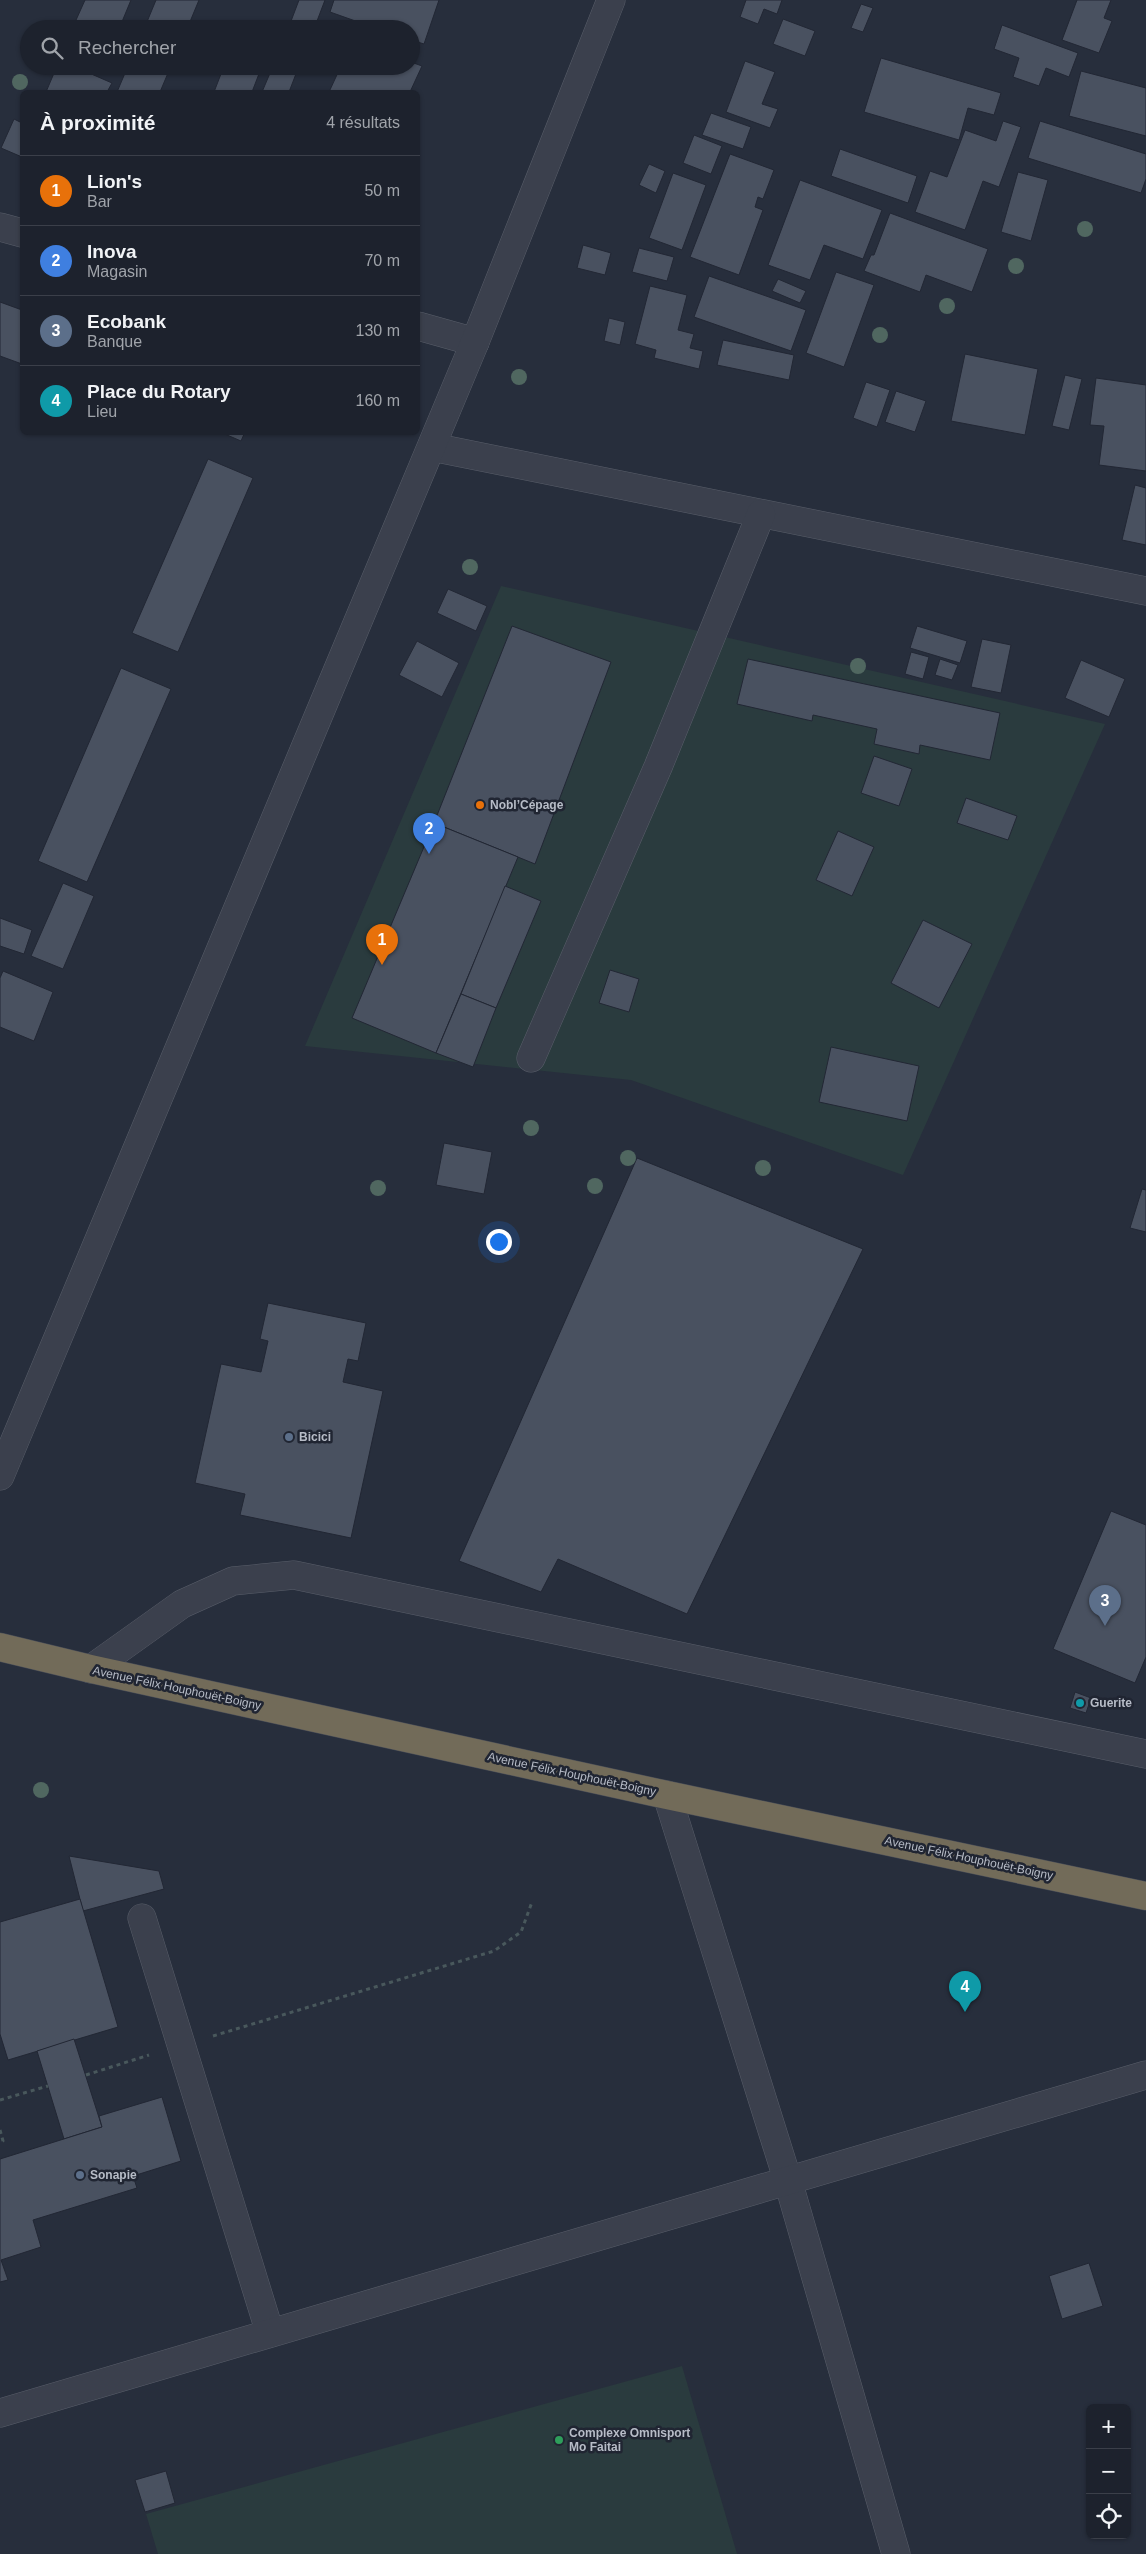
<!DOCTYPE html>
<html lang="fr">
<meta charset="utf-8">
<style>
:root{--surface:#1d222d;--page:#2a2f39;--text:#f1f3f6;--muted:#a0a4aa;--line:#3b3f49;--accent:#97afec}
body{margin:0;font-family:Helvetica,sans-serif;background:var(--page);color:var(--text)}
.controls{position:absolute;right:15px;bottom:15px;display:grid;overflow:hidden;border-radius:8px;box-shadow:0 1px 4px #0004}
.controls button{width:45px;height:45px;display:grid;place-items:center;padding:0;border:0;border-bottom:1px solid var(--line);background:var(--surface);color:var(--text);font:25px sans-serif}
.you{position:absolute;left:498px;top:1241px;width:18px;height:18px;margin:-12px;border:4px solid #fff;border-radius:50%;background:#1a73e8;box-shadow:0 0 0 8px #1a73e833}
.badge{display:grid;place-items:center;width:32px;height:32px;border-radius:50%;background:var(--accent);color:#fff;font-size:16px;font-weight:700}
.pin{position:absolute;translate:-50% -41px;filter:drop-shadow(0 1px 2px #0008)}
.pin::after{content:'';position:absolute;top:26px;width:18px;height:15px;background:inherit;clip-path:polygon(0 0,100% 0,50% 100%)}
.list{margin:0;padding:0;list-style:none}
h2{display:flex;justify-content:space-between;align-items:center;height:65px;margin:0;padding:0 20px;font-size:21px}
h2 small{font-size:16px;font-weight:400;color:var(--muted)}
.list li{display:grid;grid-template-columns:32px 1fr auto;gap:15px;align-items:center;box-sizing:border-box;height:70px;padding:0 20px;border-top:1px solid var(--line)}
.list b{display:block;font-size:19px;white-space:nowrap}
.list p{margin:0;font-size:16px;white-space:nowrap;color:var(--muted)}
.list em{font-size:16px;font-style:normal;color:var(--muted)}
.icon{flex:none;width:28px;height:28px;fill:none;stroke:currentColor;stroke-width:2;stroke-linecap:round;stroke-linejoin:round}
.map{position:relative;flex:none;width:1146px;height:2554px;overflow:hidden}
.search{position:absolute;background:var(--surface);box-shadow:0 1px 4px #0004;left:20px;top:20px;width:400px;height:55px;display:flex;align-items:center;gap:12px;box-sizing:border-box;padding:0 18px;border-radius:28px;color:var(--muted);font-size:19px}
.panel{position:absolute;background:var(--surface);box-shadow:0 1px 4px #0004;left:20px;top:90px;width:400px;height:345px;border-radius:8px}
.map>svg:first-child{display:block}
.green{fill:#2a3b3e}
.building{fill:#495160;stroke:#222734}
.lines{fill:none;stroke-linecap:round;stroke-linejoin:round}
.minor-casing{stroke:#595e6a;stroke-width:29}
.highway-casing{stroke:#464b57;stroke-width:29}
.path{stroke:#49585c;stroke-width:3;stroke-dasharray:4 4;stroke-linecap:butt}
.minor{stroke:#3b404d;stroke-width:28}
.highway{stroke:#726b59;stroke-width:28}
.tree{fill:#506760}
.food-dot{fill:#e8710a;stroke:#202532;stroke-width:2}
.service-dot{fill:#5c6f8a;stroke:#202532;stroke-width:2}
.culture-dot{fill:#0f9aa8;stroke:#202532;stroke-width:2}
.leisure-dot{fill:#2e9e5b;stroke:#202532;stroke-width:2}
.labels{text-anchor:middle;stroke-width:5;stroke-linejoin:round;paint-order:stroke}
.poi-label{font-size:12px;font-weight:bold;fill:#b7bcc7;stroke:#202532;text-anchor:start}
.street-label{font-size:12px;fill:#b7bcc7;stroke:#202532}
</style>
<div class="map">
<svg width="1146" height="2554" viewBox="0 0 1146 2554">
<rect width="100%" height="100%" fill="#272e3c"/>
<g class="green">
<polygon points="501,586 1105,724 903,1175 631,1080 305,1046"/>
<polygon points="682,2366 737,2554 158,2554 146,2514"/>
</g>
<g class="building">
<polygon points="85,0 131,0 119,29 72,29"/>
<polygon points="156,0 199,0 187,29 144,29"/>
<polygon points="299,0 325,0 314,29 288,29"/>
<polygon points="334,0 439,0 424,44 411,40 411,29 378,29 330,12"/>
<polygon points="746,0 782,0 777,14 764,9 758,24 740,17"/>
<polygon points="1077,0 1111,0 1104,18 1112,21 1099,53 1062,40"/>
<polygon points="861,4 873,8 863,32 851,28"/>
<polygon points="783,19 815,31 805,56 773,44"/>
<polygon points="1002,25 1078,53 1069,77 1046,68 1039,86 1013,77 1019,58 994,49"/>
<polygon points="881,58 1001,93 994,115 968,108 959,140 864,112"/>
<polygon points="745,61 775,72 762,104 778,109 770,128 726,112"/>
<polygon points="411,62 422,66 410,92 329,92 341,66 411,66"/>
<polygon points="57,66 73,66 112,83 107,92 46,92"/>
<polygon points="128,66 171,66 160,92 117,92"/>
<polygon points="224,66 262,66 252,92 214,92"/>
<polygon points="273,66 299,66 289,92 262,92"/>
<polygon points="1081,71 1146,88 1146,136 1069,116"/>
<polygon points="711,113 751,127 743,149 702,135"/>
<polygon points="14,119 22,123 22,157 1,148"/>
<polygon points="1003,121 1021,127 999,187 983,181 965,230 915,212 930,171 947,177 965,130 996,141"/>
<polygon points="1040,121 1146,154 1146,179 1141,193 1028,158"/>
<polygon points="694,135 722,146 711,174 683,163"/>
<polygon points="840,149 917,176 908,203 831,176"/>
<polygon points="730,154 774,170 763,199 758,197 755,207 763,210 739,275 690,257"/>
<polygon points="649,164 665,171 656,193 639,185"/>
<polygon points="1018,172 1048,180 1031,241 1001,232"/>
<polygon points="673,173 706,185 682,250 649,238"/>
<polygon points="800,180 882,210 863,259 824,245 810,280 768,265"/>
<polygon points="890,213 988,249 972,292 926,275 920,292 864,271 871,255 874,255"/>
<polygon points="583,245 611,253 605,275 577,268"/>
<polygon points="639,248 674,257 667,281 632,272"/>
<polygon points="836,272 874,285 844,367 806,353"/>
<polygon points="709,276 806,310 791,351 694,317"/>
<polygon points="778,279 806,291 800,303 772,291"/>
<polygon points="650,286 687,295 678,330 694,334 690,348 703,351 699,369 654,358 656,350 635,344"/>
<polygon points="0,302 22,310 22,364 0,356"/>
<polygon points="609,318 625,322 620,345 604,341"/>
<polygon points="723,340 794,355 789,380 717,365"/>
<polygon points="965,354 1038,369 1025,435 951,421"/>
<polygon points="1065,375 1082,379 1069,430 1052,426"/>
<polygon points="1096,378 1146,385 1146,471 1099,465 1104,426 1090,425"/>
<polygon points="866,382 890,390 877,427 853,418"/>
<polygon points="896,391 926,401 915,432 885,422"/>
<polygon points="220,432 245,432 241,441"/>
<polygon points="208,459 253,478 178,652 132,633"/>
<polygon points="1135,485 1146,488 1146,545 1122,540"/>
<polygon points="448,589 487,606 476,631 437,613"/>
<polygon points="512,626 611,662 535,864 434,823"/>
<polygon points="917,626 967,641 960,663 910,648"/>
<polygon points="982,639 1011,645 1001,693 971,687"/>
<polygon points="417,641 459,663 442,697 399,675"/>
<polygon points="911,652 929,657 923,679 905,674"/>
<polygon points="748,659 1000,713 990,760 920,745 919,754 874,744 877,729 813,715 812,721 737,704"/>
<polygon points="940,659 958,665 952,680 935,675"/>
<polygon points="1081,660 1125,679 1109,717 1065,698"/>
<polygon points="121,668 171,689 87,882 38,861"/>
<polygon points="874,756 912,769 899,806 861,793"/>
<polygon points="966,798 1017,816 1008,840 957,823"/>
<polygon points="434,823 518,857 436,1053 352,1018"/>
<polygon points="838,831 874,847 852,896 816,880"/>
<polygon points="63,883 94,896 63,969 31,956"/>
<polygon points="505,886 541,901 496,1008 461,994"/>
<polygon points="0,918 32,930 24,954 0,946"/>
<polygon points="923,920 972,944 939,1008 891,983"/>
<polygon points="610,970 639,979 629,1012 599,1003"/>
<polygon points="3,971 53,992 34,1041 0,1027 0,978"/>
<polygon points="461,994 496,1008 473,1067 436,1053"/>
<polygon points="831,1047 919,1066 907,1121 819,1102"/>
<polygon points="444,1143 492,1152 484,1194 436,1185"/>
<polygon points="637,1158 863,1249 687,1614 558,1559 541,1592 459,1561"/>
<polygon points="1142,1189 1146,1190 1146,1232 1130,1228"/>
<polygon points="268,1303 366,1323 358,1361 348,1359 343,1382 383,1391 351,1538 240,1515 245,1494 195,1483 221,1364 261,1372 268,1341 260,1339"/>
<polygon points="1111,1511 1146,1525 1146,1657 1135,1683 1053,1649"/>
<polygon points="1075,1692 1091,1698 1086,1713 1070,1708"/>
<polygon points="69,1856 159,1871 164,1889 83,1911"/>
<polygon points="80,1899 118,2027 8,2060 0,2034 0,1922"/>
<polygon points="74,2039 102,2127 64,2139 37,2051"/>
<polygon points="162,2097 181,2161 133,2176 137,2188 33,2220 41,2247 1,2260 8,2280 0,2282 0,2159 102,2127 99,2116"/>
<polygon points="1089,2263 1103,2306 1062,2319 1049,2276"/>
<polygon points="166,2471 175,2503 145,2512 135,2480"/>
</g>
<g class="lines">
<defs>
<g id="minor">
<polyline points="0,227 22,233"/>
<polyline points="418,326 475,342"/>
<polyline points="432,447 1146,591"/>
<polyline points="531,1058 658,767 761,514"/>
<polyline points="0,1476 475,342 611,0"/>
<polyline points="91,1669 182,1604 233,1581 294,1575 1146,1754"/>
<polyline points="667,1795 788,2181 896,2554"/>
<polyline points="142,1918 270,2333"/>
<polyline points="0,2413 1146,2075"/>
</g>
<polyline id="highway" points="0,1647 91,1669 667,1795 1146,1896"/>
</defs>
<use href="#minor" class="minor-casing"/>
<use href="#highway" class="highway-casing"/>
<g class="path">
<polyline points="213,2036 494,1951 521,1932 532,1902"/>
<polyline points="86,2075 149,2055"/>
<polyline points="0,2100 48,2086"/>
<polyline points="0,2130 3,2141 0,2144"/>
</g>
<use href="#minor" class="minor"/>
<use href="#highway" class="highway"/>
</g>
<g class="tree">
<circle cx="20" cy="82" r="8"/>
<circle cx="1085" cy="229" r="8"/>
<circle cx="1016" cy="266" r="8"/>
<circle cx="947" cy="306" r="8"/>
<circle cx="880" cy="335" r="8"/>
<circle cx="519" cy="377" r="8"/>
<circle cx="470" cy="567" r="8"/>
<circle cx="858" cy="666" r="8"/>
<circle cx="531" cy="1128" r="8"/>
<circle cx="628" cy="1158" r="8"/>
<circle cx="763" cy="1168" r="8"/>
<circle cx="595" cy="1186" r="8"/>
<circle cx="378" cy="1188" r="8"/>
<circle cx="41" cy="1790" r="8"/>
</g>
<circle class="food-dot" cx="480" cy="805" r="5"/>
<g class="service-dot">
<circle cx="289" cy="1437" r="5"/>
<circle cx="80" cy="2175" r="5"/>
</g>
<circle class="culture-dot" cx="1080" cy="1703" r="5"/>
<circle class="leisure-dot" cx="559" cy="2440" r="5"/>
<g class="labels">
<g class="poi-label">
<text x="490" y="809">Nobl’Cépage</text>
<text x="299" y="1441">Bicici</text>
<text x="1090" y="1707">Guerite</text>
<text x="90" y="2179">Sonapie</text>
<text x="569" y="2437">Complexe Omnisport<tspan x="569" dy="14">Mo Faitai</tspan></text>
</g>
<g class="street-label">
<text transform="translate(177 1688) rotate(12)" y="4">Avenue Félix Houphouët-Boigny</text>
<text transform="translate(572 1774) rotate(12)" y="4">Avenue Félix Houphouët-Boigny</text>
<text transform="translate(969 1858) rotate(12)" y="4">Avenue Félix Houphouët-Boigny</text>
</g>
</g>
</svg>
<div class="controls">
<button>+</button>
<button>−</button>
<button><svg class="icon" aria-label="locate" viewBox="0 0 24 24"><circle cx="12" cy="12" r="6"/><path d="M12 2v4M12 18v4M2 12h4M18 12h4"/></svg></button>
</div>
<div class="you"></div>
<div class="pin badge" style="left:382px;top:965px;background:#e8710a">1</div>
<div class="pin badge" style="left:429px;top:854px;background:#3f7fe0">2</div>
<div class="pin badge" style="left:1105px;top:1626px;background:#5c6f8a">3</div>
<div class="pin badge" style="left:965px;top:2012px;background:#0f9aa8">4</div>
<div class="search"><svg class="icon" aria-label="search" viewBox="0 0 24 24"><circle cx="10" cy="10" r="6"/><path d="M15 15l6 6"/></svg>Rechercher</div>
<section class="panel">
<h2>À proximité<small>4 résultats</small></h2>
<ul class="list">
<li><span class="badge" style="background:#e8710a">1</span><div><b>Lion's</b><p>Bar</p></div><em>50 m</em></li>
<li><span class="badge" style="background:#3f7fe0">2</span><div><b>Inova</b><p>Magasin</p></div><em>70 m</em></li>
<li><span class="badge" style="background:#5c6f8a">3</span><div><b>Ecobank</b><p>Banque</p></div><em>130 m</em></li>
<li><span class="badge" style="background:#0f9aa8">4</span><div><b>Place du Rotary</b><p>Lieu</p></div><em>160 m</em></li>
</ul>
</section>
</div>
